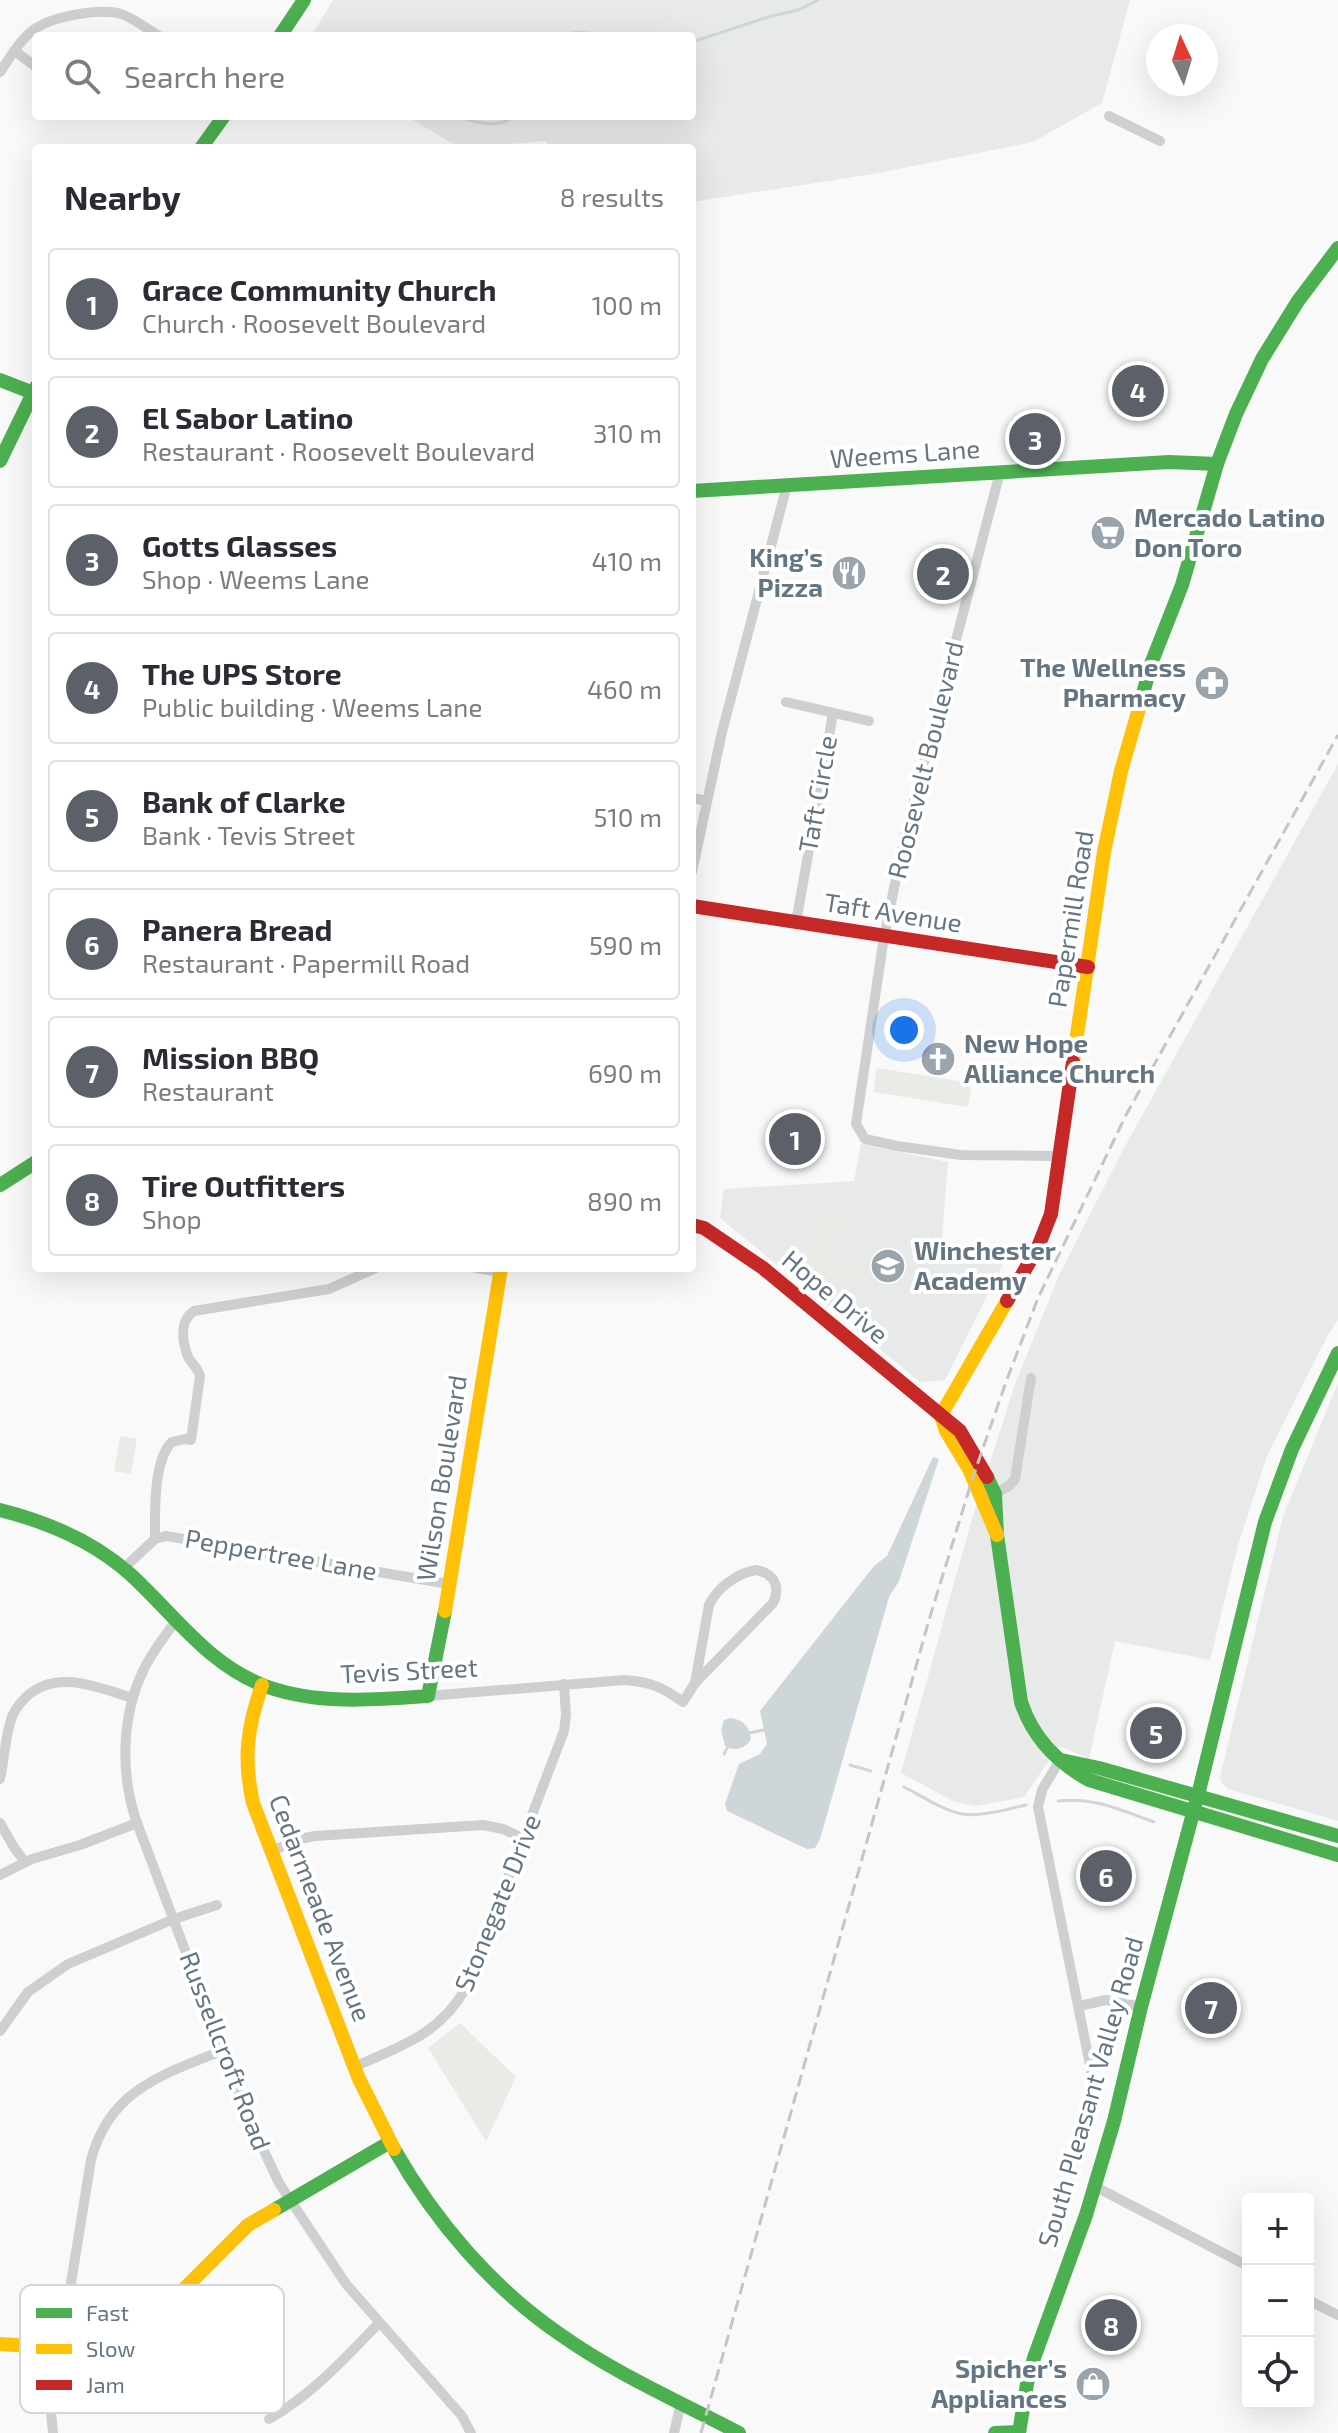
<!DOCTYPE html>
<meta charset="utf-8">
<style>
:root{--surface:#fff;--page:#f7f7f7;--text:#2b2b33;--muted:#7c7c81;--line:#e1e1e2;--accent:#5c6169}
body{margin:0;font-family:"Exo 2",sans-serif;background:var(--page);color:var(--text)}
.controls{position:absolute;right:24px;bottom:24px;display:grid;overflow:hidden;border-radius:8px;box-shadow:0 8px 32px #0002}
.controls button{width:72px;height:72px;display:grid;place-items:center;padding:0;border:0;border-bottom:2px solid var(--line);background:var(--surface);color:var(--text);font:40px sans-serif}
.compass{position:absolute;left:1146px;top:24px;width:72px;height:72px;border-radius:50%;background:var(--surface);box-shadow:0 8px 32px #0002;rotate:356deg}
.you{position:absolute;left:904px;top:1030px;width:28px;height:28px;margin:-20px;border:6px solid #fff;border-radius:50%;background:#1a73e8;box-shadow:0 0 0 12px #1a73e833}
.badge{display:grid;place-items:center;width:52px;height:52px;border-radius:50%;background:var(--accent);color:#fff;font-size:26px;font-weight:700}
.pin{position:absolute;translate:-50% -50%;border:4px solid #fff;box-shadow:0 2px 8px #0006}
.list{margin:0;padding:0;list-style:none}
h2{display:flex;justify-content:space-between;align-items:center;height:104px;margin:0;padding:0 32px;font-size:34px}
h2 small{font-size:26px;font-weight:400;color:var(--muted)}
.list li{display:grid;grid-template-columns:52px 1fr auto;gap:24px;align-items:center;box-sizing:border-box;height:112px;margin:0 16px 16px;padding:0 16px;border:2px solid var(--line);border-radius:8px}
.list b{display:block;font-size:30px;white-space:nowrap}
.list p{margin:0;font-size:26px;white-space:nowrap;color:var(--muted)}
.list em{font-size:26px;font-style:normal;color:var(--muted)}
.icon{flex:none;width:44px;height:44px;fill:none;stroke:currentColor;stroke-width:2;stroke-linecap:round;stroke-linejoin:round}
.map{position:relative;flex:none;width:1338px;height:2433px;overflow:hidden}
.search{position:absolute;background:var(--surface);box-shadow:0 8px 32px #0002;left:32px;top:32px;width:664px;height:88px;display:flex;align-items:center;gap:20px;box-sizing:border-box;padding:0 28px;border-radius:8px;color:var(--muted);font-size:30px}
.panel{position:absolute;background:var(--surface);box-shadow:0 8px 32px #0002;left:32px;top:144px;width:664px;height:1128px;border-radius:8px}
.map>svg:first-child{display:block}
.built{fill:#e8e9e9}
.green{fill:#e8ebe6}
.water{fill:#ced6d9}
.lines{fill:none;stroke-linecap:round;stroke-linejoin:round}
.stream{stroke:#ced6d9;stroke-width:3}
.street{stroke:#cecfd0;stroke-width:10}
.fast{stroke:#4caf50;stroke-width:14}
.slow{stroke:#ffc107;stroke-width:14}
.jam{stroke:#c62828;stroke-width:14}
.rail{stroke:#c3c5c6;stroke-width:3;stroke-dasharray:12 6;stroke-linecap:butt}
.labels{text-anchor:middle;stroke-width:8;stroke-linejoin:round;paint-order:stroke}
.street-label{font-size:26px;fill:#657683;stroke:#fff}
.poi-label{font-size:26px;font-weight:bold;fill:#657683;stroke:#fff;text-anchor:start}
.key{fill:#fff;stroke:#d1d6da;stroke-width:2}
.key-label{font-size:22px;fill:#657683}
</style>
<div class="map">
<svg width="1338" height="2433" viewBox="0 0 1338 2433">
<rect width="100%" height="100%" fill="#f9f9f9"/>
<g class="built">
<polygon points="333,0 1130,0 1102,103 1033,142 873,174 692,202 692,148 549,148 546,141 460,148 406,116 692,116 692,36 311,36"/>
<polygon points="1338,764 1338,1320 1328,1335 1267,1456 1238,1545 1210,1660 1115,1641 1089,1759 1059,1746 1024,1797 976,1806 955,1802 901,1773 971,1522 1015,1384 1060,1273 1124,1148"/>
<polygon points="861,1144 948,1162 941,1250 1006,1258 945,1380 920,1382 720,1218 724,1189 854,1181"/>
<polygon points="1338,1383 1338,1821 1228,1789 1221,1782 1220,1777 1283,1516"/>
</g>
<g class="green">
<polygon points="877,1068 972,1083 968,1107 873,1092"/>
<polygon points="821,1204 823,1218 851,1217 853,1237 823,1240 825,1260 857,1258 859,1282 810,1286 804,1205"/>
<polygon points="120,1436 137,1439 131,1474 114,1471"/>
<polygon points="460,2023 516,2077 486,2141 428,2048"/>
</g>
<g class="water">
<polygon points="933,1457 939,1459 899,1581 889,1597 820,1839 815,1848 807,1849 727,1811 725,1804 739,1764 760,1754 767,1744 760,1711 874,1566 887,1556"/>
<path d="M 730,1718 C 743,1719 749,1726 751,1739 C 746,1749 733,1752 725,1746 L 721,1730 L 724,1720 Z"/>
</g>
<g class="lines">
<g class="stream">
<polyline points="559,36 579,32 607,36"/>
<polyline points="692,42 768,17 798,10 818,0"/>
<path d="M 457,116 C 476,123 498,129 515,116"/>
<polyline points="749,1733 764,1730"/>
<polyline points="724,1754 727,1748"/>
<polyline points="850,1765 871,1771"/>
<path d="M 904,1787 C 922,1796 942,1810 962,1814 C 982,1817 1007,1809 1026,1805"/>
<path d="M 1058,1801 C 1095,1797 1120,1810 1154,1822"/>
</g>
<g class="street">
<polyline points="15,51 36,67"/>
<path d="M 0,72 C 10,58 20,39 35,29 C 53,16 100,8 121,14 C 134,18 147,29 159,36"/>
<polyline points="1109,116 1160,141"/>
<polyline points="1000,472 905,835 884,937 856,1124 865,1139 897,1146 961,1155 1059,1156"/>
<polyline points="786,702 869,721"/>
<polyline points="692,798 707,801"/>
<polyline points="692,872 722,732 787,485"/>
<polyline points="796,923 833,713"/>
<polyline points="476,1268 501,1272"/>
<polyline points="995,1494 1009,1486 1015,1479 1031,1378"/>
<path d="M 155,1539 C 155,1513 153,1460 172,1442 L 185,1439 L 191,1440 L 200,1376 C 198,1367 189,1362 187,1354 C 182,1339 180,1320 194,1311 L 329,1289 L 376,1268"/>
<polyline points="124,1568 155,1539 166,1536 449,1584"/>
<path d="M 756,1570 C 774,1573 781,1587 773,1603 L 695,1683 L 709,1605 C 717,1588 737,1573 756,1570 Z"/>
<path d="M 175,1622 C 164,1637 152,1652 144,1669 C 121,1716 120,1774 137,1823 L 248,2117 L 279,2183 L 346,2284 L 462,2416 L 471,2433"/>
<path d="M 428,1696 L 625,1680 C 651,1682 662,1687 683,1702 L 695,1683"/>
<polyline points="1060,1760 1042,1790 1038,1807 1095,2090"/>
<path d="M 0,1779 C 4,1761 5,1741 10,1723 C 12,1713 19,1704 26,1697 C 57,1668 98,1688 133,1698"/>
<polyline points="0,1823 15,1849 25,1862"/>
<polyline points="272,1851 300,1839 315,1836 483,1825 503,1829 525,1839"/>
<polyline points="0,1875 32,1859 80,1845 137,1823"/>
<polyline points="1079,2006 1106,2000 1141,2007"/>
<polyline points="0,2031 28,1992 68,1964 174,1919 217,1905"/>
<path d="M 354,2067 C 401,2046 439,2035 466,1988 L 564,1731 L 566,1715 L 564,1684"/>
<polyline points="1094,2186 1248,2266"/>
<polyline points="1308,2300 1338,2315"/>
<path d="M 269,2419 C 312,2395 345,2358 379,2323"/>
<path d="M 53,2433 L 51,2412 L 55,2381 L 91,2160 C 109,2090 163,2074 224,2050"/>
<polyline points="674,2433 681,2402"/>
</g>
<g class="fast">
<polyline points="280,36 304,0"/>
<polyline points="201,148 224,116"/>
<polyline points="0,380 36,394"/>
<polyline points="0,461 36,387"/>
<polyline points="692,491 1169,462 1217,464"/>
<polyline points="1140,705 1151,664 1182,585 1217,464 1236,414 1262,359 1298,301 1338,248"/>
<polyline points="0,1185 36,1162"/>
<path d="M 987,1477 L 995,1494 L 997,1535 L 1021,1702 C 1033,1738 1056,1762 1089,1780 L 1338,1855"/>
<path d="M 0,1510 C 48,1522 93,1541 130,1574 C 174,1614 207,1664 265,1686 C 317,1705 374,1700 428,1696 L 445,1611"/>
<polyline points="1061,1760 1099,1768 1338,1836"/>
<path d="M 394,2149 C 435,2221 492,2288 561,2335 C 616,2374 680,2402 739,2433"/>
<polyline points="274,2210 390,2142"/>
<polyline points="995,2433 1019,2432"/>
<polyline points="1019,2433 1027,2384 1034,2358 1086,2215 1114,2121 1141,2007 1200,1787 1265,1522 1292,1449 1338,1353"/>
</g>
<g class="slow">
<polyline points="1073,1062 1104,852 1121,771 1140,705"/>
<polyline points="997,1535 969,1469 946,1431 941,1415 1007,1301"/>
<polyline points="445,1611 501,1268"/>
<path d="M 262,1685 C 247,1728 243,1758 253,1803 L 359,2079 L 394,2149"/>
<polyline points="0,2344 61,2348 95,2342 131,2328 174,2299 248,2225 274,2210"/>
</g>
<g class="jam">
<polyline points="692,906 1088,967"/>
<polyline points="692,1225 704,1228 763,1268 960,1431 987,1477"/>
<polyline points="1007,1301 1038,1247 1051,1214 1073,1062"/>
</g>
<polyline class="rail" points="701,2433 929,1620 973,1477 1006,1382 1038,1298 1126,1115 1338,735"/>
</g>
<defs>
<symbol id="supermarket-disc" viewBox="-11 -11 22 22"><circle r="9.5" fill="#99a4ac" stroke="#fff"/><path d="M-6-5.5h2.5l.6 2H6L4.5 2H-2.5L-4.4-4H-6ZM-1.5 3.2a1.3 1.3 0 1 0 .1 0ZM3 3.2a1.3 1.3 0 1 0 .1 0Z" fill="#fff"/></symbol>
<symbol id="restaurant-disc" viewBox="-11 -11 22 22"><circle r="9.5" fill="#99a4ac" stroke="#fff"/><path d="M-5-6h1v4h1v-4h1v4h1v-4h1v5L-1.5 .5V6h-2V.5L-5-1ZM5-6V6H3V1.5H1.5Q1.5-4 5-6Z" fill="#fff"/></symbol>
<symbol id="pharmacy-disc" viewBox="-11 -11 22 22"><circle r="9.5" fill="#99a4ac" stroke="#fff"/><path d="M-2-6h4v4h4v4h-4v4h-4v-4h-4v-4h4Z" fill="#fff"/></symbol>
<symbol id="church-disc" viewBox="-11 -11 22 22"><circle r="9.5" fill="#99a4ac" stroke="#fff"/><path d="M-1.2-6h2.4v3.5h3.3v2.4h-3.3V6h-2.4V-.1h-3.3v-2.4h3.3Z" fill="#fff"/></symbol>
<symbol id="school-disc" viewBox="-11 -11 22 22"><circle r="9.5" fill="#99a4ac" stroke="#fff"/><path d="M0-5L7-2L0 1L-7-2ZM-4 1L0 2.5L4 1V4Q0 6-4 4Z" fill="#fff"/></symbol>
<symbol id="shop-disc" viewBox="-11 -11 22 22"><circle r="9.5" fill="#99a4ac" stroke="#fff"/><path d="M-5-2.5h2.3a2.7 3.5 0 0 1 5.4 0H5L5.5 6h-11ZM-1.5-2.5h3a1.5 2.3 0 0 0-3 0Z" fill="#fff"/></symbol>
</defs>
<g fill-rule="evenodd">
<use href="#supermarket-disc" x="1088" y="513" width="40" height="40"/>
<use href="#restaurant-disc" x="829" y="553" width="40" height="40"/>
<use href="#pharmacy-disc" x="1192" y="663" width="40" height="40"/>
<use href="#church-disc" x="918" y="1039" width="40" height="40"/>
<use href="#school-disc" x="868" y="1246" width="40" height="40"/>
<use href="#shop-disc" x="1073" y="2364" width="40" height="40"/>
</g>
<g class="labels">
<g class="street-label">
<text transform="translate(905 454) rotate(-4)" y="9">Weems Lane</text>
<text transform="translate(926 760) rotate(-76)" y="9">Roosevelt Boulevard</text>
<text transform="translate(818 794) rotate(-80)" y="9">Taft Circle</text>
<text transform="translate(893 913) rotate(9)" y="9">Taft Avenue</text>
<text transform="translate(1071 919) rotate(-81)" y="9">Papermill Road</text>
<text transform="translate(835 1297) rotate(40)" y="9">Hope Drive</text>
<text transform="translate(442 1478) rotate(-81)" y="9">Wilson Boulevard</text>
<text transform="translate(281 1555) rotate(10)" y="9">Peppertree Lane</text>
<text transform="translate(409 1671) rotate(-3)" y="9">Tevis Street</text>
<text transform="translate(498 1903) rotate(-68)" y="9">Stonegate Drive</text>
<text transform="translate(320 1908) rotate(69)" y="9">Cedarmeade Avenue</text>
<text transform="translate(225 2051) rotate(69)" y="9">Russellcroft Road</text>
<text transform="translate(1091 2092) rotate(-74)" y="9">South Pleasant Valley Road</text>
</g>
<g class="poi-label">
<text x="1134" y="527">Mercado Latino<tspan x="1134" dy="30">Don Toro</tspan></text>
<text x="823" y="567" text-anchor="end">King’s<tspan x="823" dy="30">Pizza</tspan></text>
<text x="1186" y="677" text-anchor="end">The Wellness<tspan x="1186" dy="30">Pharmacy</tspan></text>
<text x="964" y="1053">New Hope<tspan x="964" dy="30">Alliance Church</tspan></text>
<text x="914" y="1260">Winchester<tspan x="914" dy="30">Academy</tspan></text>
<text x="1067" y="2378" text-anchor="end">Spicher’s<tspan x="1067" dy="30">Appliances</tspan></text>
</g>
</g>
<rect x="20" y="2285" width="264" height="128" rx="12" class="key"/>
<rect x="36" y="2308" width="36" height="10" fill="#4caf50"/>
<rect x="36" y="2344" width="36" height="10" fill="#ffc107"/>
<rect x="36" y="2380" width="36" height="10" fill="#c62828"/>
<g class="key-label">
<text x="86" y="2321">Fast</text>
<text x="86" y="2357">Slow</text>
<text x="86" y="2393">Jam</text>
</g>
</svg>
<div class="controls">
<button>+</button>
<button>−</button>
<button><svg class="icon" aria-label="locate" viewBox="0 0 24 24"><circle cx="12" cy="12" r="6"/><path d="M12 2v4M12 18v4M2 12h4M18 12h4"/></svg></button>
</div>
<svg class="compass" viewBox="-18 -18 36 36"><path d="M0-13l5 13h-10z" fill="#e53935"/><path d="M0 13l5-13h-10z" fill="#7c7c81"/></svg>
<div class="you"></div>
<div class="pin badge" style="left:795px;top:1139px">1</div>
<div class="pin badge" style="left:943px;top:574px">2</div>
<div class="pin badge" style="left:1035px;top:439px">3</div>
<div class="pin badge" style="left:1138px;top:391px">4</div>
<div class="pin badge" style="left:1156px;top:1733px">5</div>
<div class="pin badge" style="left:1106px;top:1876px">6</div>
<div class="pin badge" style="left:1211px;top:2008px">7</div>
<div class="pin badge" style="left:1111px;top:2325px">8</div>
<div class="search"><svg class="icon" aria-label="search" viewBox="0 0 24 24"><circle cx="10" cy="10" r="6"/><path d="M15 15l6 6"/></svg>Search here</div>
<section class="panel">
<h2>Nearby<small>8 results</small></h2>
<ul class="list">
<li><span class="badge">1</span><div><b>Grace Community Church</b><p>Church · Roosevelt Boulevard</p></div><em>100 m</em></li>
<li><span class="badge">2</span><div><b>El Sabor Latino</b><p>Restaurant · Roosevelt Boulevard</p></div><em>310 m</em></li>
<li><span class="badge">3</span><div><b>Gotts Glasses</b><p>Shop · Weems Lane</p></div><em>410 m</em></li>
<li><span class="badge">4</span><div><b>The UPS Store</b><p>Public building · Weems Lane</p></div><em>460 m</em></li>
<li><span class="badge">5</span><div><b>Bank of Clarke</b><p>Bank · Tevis Street</p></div><em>510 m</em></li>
<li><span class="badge">6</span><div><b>Panera Bread</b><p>Restaurant · Papermill Road</p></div><em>590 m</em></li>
<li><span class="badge">7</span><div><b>Mission BBQ</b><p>Restaurant</p></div><em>690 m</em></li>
<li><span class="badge">8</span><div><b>Tire Outfitters</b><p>Shop</p></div><em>890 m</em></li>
</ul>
</section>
</div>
